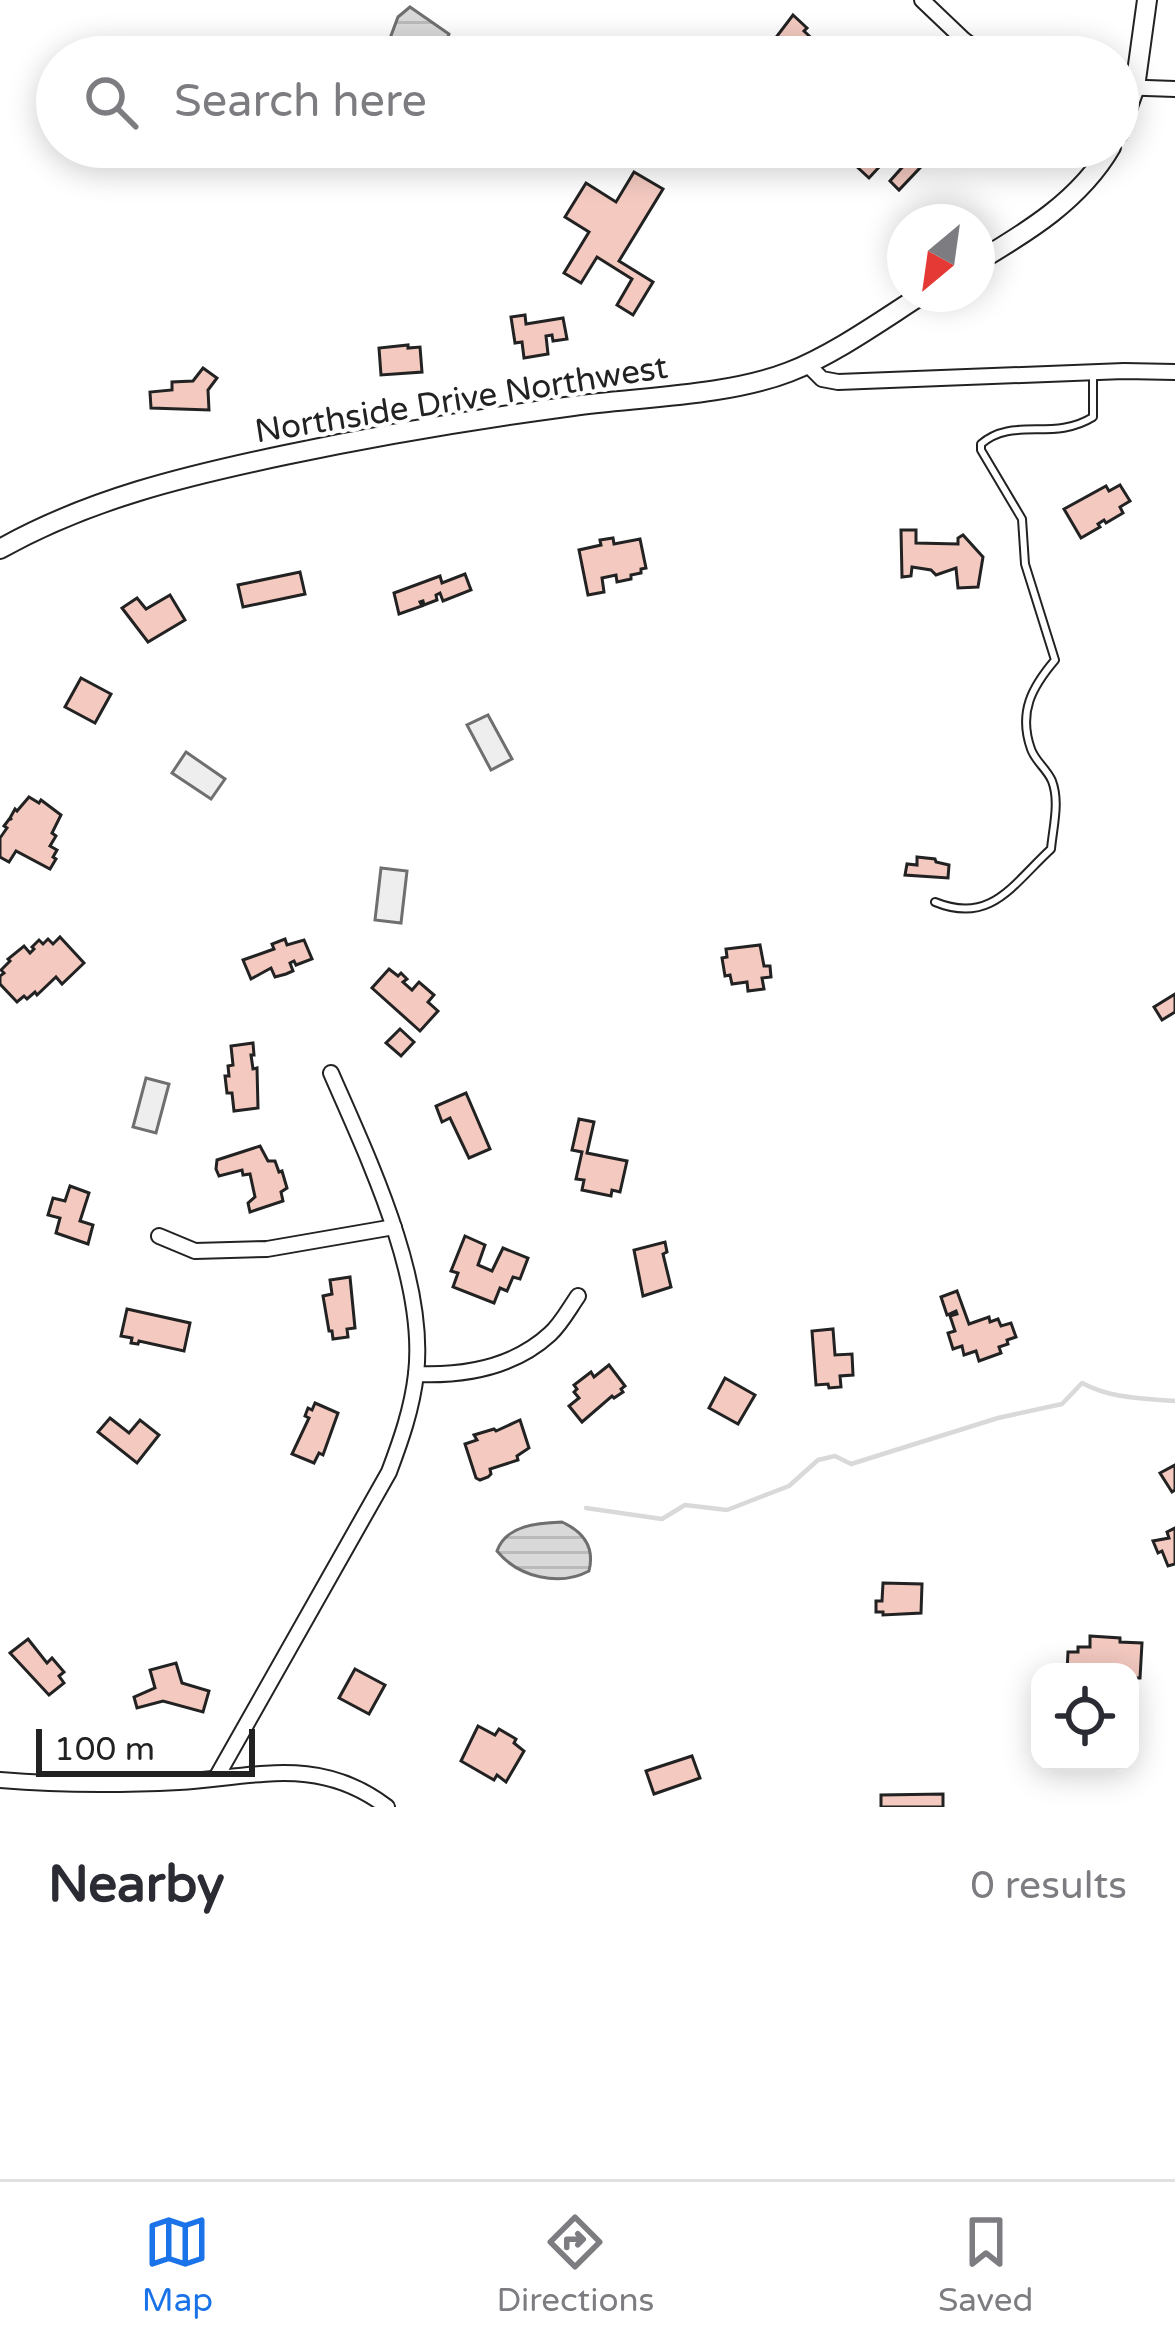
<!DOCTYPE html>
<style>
:root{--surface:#fff;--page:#f2f2f3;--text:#2b2b33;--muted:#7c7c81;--line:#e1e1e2;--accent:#1a73e8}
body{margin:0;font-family:"Varela Round",sans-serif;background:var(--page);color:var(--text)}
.controls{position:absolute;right:36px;bottom:36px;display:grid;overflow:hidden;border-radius:24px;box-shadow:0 6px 30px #0003}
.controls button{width:108px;height:108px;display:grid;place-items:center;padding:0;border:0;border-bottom:3px solid var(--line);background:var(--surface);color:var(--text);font:60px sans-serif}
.compass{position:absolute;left:887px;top:204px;width:108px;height:108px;border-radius:50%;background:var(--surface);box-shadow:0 6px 30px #0003;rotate:209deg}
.scale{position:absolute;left:36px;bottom:30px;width:219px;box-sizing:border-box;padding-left:12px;border:6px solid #222;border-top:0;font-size:33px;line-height:42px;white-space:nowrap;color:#222;-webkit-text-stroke:9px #fff;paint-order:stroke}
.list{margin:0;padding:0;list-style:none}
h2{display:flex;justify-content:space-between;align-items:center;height:156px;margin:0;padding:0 48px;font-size:51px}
h2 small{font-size:39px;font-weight:400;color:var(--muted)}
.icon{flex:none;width:66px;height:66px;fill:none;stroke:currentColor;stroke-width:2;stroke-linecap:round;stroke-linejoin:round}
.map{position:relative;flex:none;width:1175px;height:1807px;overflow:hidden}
.search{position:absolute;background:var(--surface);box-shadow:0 6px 30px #0003;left:36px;right:36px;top:36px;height:132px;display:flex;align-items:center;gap:30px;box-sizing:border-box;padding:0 42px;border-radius:66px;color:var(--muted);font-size:45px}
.sheet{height:372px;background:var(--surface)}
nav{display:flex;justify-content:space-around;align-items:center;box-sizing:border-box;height:168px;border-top:3px solid var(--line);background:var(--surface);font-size:33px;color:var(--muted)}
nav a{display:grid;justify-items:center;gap:6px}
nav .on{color:var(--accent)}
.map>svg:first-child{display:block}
.grass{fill:#eee;stroke:#6f6f6f;stroke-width:3}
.water{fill:url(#water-rules);stroke:#6f6f6f;stroke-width:3}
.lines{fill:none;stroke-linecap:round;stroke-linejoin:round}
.stream{stroke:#d9d9d9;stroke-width:4.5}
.building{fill:#f3c9c0;stroke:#222;stroke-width:3}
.lane-casing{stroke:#222;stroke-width:10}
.street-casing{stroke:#222;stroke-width:18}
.secondary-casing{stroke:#222;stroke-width:22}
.lane{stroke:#fff;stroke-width:6}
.street{stroke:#fff;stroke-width:14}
.secondary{stroke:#fff;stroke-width:18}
.labels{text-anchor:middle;stroke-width:9;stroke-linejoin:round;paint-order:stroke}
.street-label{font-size:33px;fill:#222;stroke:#fff}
</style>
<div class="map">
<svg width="1175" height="1807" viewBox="0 0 1175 1807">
<defs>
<pattern id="water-rules" width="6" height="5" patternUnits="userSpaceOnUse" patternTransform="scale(3)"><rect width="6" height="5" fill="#d9d9d9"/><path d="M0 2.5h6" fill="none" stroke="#bababa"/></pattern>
</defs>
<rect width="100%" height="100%" fill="#fff"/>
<g class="grass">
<polygon points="488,715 512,759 491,770 467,725"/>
<polygon points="186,752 225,779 211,799 172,773"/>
<polygon points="381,868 407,871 401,923 375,920"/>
<polygon points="146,1078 169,1084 156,1133 133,1127"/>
</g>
<g class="water">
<polygon points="410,7 449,34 440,57 383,57 398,17"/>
<path d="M 562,1522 C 584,1532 595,1547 589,1571 C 559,1587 518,1577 497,1551 C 506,1525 538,1523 562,1522 Z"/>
</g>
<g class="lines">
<path class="stream" d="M 586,1508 L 662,1519 L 685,1505 L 727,1510 L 789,1486 L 818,1460 L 835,1456 L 851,1464 L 998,1418 L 1062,1404 L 1082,1383 C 1112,1399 1142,1398 1175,1401"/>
</g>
<g class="building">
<polygon points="793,15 807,28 804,31 826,52 821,57 784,57 788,53 774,40"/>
<polygon points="872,147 927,147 934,153 899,190 890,181 906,163 894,151 869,178 855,165"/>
<polygon points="634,172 663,189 619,261 653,282 633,315 617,305 632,279 597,257 581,283 564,273 589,232 565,217 586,183 616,202"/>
<polygon points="525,315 526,324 563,318 567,339 553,341 552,335 546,336 548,354 524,358 522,342 515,343 511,317"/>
<polygon points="408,345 408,348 420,347 422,372 381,375 379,348"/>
<polygon points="203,368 217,378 208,390 209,410 151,408 150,392 172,390 172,382 193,381"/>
<polygon points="1120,485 1130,501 1120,507 1123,513 1106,523 1104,520 1098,524 1100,527 1081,538 1064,509 1106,486 1109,491"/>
<polygon points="901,530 916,530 916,543 958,544 958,538 963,535 983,557 978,587 958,588 956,568 936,575 931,570 912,567 911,576 902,577"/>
<polygon points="613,538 614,544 640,539 646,568 641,569 641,573 631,575 631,579 617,582 616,575 602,578 604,592 588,595 579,550 601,545 600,540"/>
<polygon points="300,572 305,594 243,607 238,585"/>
<polygon points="465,574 471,590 443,601 440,593 436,595 437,600 424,605 423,601 420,602 422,606 399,614 394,593 440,576 442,583"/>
<polygon points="170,595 185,620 148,642 122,608 137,598 146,609"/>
<polygon points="81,678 111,694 95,723 65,707"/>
<polygon points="29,797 39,803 41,800 61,815 52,833 56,836 50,846 57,850 53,857 56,859 50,869 16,851 9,862 0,857 0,838 7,828 4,826 10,818 12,820 10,818 15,809 17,811"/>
<polygon points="917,857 935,859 936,862 949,865 948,878 905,875 907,864 917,865"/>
<polygon points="60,937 84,963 62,984 56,977 37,995 35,992 27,999 24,996 17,1002 0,984 0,976 4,973 1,970 10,961 8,959 24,946 30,953 34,949 32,947 39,940 43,944 48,939 53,944"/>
<polygon points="285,939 287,945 304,940 312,959 296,965 294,961 290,963 293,971 286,974 275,977 271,968 251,979 243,960 274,949 272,944"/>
<polygon points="760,945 764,966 770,966 771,977 762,978 764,989 748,991 747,982 732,984 730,975 725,976 722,958 727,957 726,949"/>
<polygon points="389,969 398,976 401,973 407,979 403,982 412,990 419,982 434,995 428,1002 438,1011 420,1031 372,988"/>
<polygon points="1175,994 1175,1012 1162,1020 1154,1007"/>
<polygon points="400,1029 414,1042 401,1056 386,1043"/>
<polygon points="253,1043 254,1055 251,1055 253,1069 257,1068 258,1108 234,1111 232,1093 227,1093 225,1076 229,1076 228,1066 233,1065 231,1046"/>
<polygon points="466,1093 490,1149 469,1158 450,1118 442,1122 436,1106"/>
<polygon points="579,1119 594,1122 587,1153 627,1161 620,1192 612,1190 611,1196 582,1190 584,1180 576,1179 582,1152 572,1150"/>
<polygon points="260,1146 268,1161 275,1161 279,1172 282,1171 287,1188 281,1192 283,1201 250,1212 248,1203 255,1197 250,1174 243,1175 242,1170 219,1176 216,1169 217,1160"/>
<polygon points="70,1186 89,1193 80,1221 93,1225 88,1244 56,1233 60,1218 48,1215 53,1198 65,1201"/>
<polygon points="465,1236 485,1245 478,1265 492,1271 503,1248 528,1258 520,1279 513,1277 507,1291 500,1288 494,1303 453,1287 458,1273 451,1271"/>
<polygon points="665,1242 667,1252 663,1254 671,1287 643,1296 634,1250"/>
<polygon points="350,1277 355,1328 347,1329 348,1337 333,1339 332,1331 329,1331 323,1296 332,1294 330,1280"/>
<polygon points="957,1291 969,1324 989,1317 990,1322 998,1319 1001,1326 1011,1323 1016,1337 1007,1340 1008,1344 999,1347 1001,1353 979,1361 976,1351 964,1355 962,1346 953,1349 948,1333 955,1331 950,1316 957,1314 956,1311 947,1315 941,1297"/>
<polygon points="127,1309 190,1323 184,1351 139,1341 138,1344 131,1343 132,1338 121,1336"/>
<polygon points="833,1329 835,1355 852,1354 853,1375 840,1376 841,1387 829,1388 828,1384 816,1385 812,1331"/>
<polygon points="609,1365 625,1386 621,1389 623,1392 614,1398 612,1396 582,1422 569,1406 579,1398 574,1392 577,1389 574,1385 591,1372 594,1377"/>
<polygon points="725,1378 755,1395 738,1424 709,1408"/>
<polygon points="315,1403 338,1413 323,1455 319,1453 314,1463 292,1454 309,1418 305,1416 308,1408 312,1410"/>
<polygon points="110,1418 129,1433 140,1420 159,1435 137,1463 98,1432"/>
<polygon points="520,1420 529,1448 517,1456 518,1460 490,1469 491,1474 488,1477 480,1480 476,1478 465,1444 477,1440 474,1435 494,1429 496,1431"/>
<polygon points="1175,1465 1175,1490 1172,1492 1160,1473"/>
<polygon points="1175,1528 1175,1564 1168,1566 1162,1551 1158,1553 1153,1541 1169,1538 1167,1532"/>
<polygon points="883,1583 922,1584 921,1613 883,1615 883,1612 876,1612 876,1601 882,1601"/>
<polygon points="1090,1636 1120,1638 1120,1642 1142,1643 1140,1678 1130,1678 1130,1672 1067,1672 1068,1652 1078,1652 1078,1647 1090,1647"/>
<polygon points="28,1639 47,1663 52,1658 64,1672 59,1676 64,1683 49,1695 10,1653"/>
<polygon points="176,1663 182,1683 209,1691 203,1712 163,1701 137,1708 134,1697 155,1688 150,1670"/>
<polygon points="355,1669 385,1685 369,1714 339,1698"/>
<polygon points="478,1726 495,1735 499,1729 516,1739 514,1743 524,1751 506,1782 497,1775 494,1780 461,1761"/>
<polygon points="692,1756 700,1778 654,1794 646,1771"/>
<polygon points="943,1794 943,1807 881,1807 881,1795"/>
</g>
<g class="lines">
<defs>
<path id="lane" d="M 935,902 C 991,925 1013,884 1051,849 C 1053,827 1060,802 1052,781 C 1047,769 1035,761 1031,749 C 1018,712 1032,687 1055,660 L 1025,564 L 1022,519 L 981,450 L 981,444 C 1013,416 1053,442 1093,417 L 1093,376"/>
<g id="street">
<polyline points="922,0 964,40 987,57"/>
<polyline points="1118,87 1175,89"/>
<polyline points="807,364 822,379 838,382 1124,371 1175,372"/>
<polyline points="159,1236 195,1251 267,1249 394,1227"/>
<path d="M 416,1374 C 463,1376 513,1368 550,1334 C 561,1324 569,1309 578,1296"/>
<path d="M 216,1778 L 389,1472 C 401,1440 412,1409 416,1374 C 427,1280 368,1158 331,1073"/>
<path d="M 0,1780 C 59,1785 119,1785 179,1782 C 256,1777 319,1755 387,1807"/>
</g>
<g id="secondary">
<polyline points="1118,134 1135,87 1147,0"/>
<path d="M 977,262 C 1029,231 1080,200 1111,147"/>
<path d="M 0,549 C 89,499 185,476 285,455 C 380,435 476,419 573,406 C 640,397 727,396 789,372 C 835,354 882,320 923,294"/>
</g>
</defs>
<use href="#lane" class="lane-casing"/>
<use href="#street" class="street-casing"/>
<use href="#secondary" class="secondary-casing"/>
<use href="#lane" class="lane"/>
<use href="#street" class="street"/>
<use href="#secondary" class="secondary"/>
</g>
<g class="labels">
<g class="street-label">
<text transform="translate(461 398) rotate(-9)" y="12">Northside Drive Northwest</text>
</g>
</g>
</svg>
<div class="controls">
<button><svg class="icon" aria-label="locate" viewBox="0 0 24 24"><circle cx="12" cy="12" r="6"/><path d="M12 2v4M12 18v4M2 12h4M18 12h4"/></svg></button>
</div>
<svg class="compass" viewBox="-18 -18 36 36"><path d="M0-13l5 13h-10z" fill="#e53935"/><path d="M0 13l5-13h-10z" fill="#7c7c81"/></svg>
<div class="scale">100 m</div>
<div class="search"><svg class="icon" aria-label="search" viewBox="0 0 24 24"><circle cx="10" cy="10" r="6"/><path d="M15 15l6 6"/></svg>Search here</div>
</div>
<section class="sheet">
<h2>Nearby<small>0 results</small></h2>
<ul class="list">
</ul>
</section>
<nav>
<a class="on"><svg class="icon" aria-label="map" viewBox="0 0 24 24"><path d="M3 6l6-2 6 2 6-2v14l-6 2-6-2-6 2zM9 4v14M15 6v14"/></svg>Map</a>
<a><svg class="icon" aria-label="directions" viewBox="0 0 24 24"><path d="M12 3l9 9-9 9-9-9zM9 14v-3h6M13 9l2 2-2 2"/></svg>Directions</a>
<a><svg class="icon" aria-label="saved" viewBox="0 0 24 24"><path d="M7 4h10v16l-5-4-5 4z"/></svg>Saved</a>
</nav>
